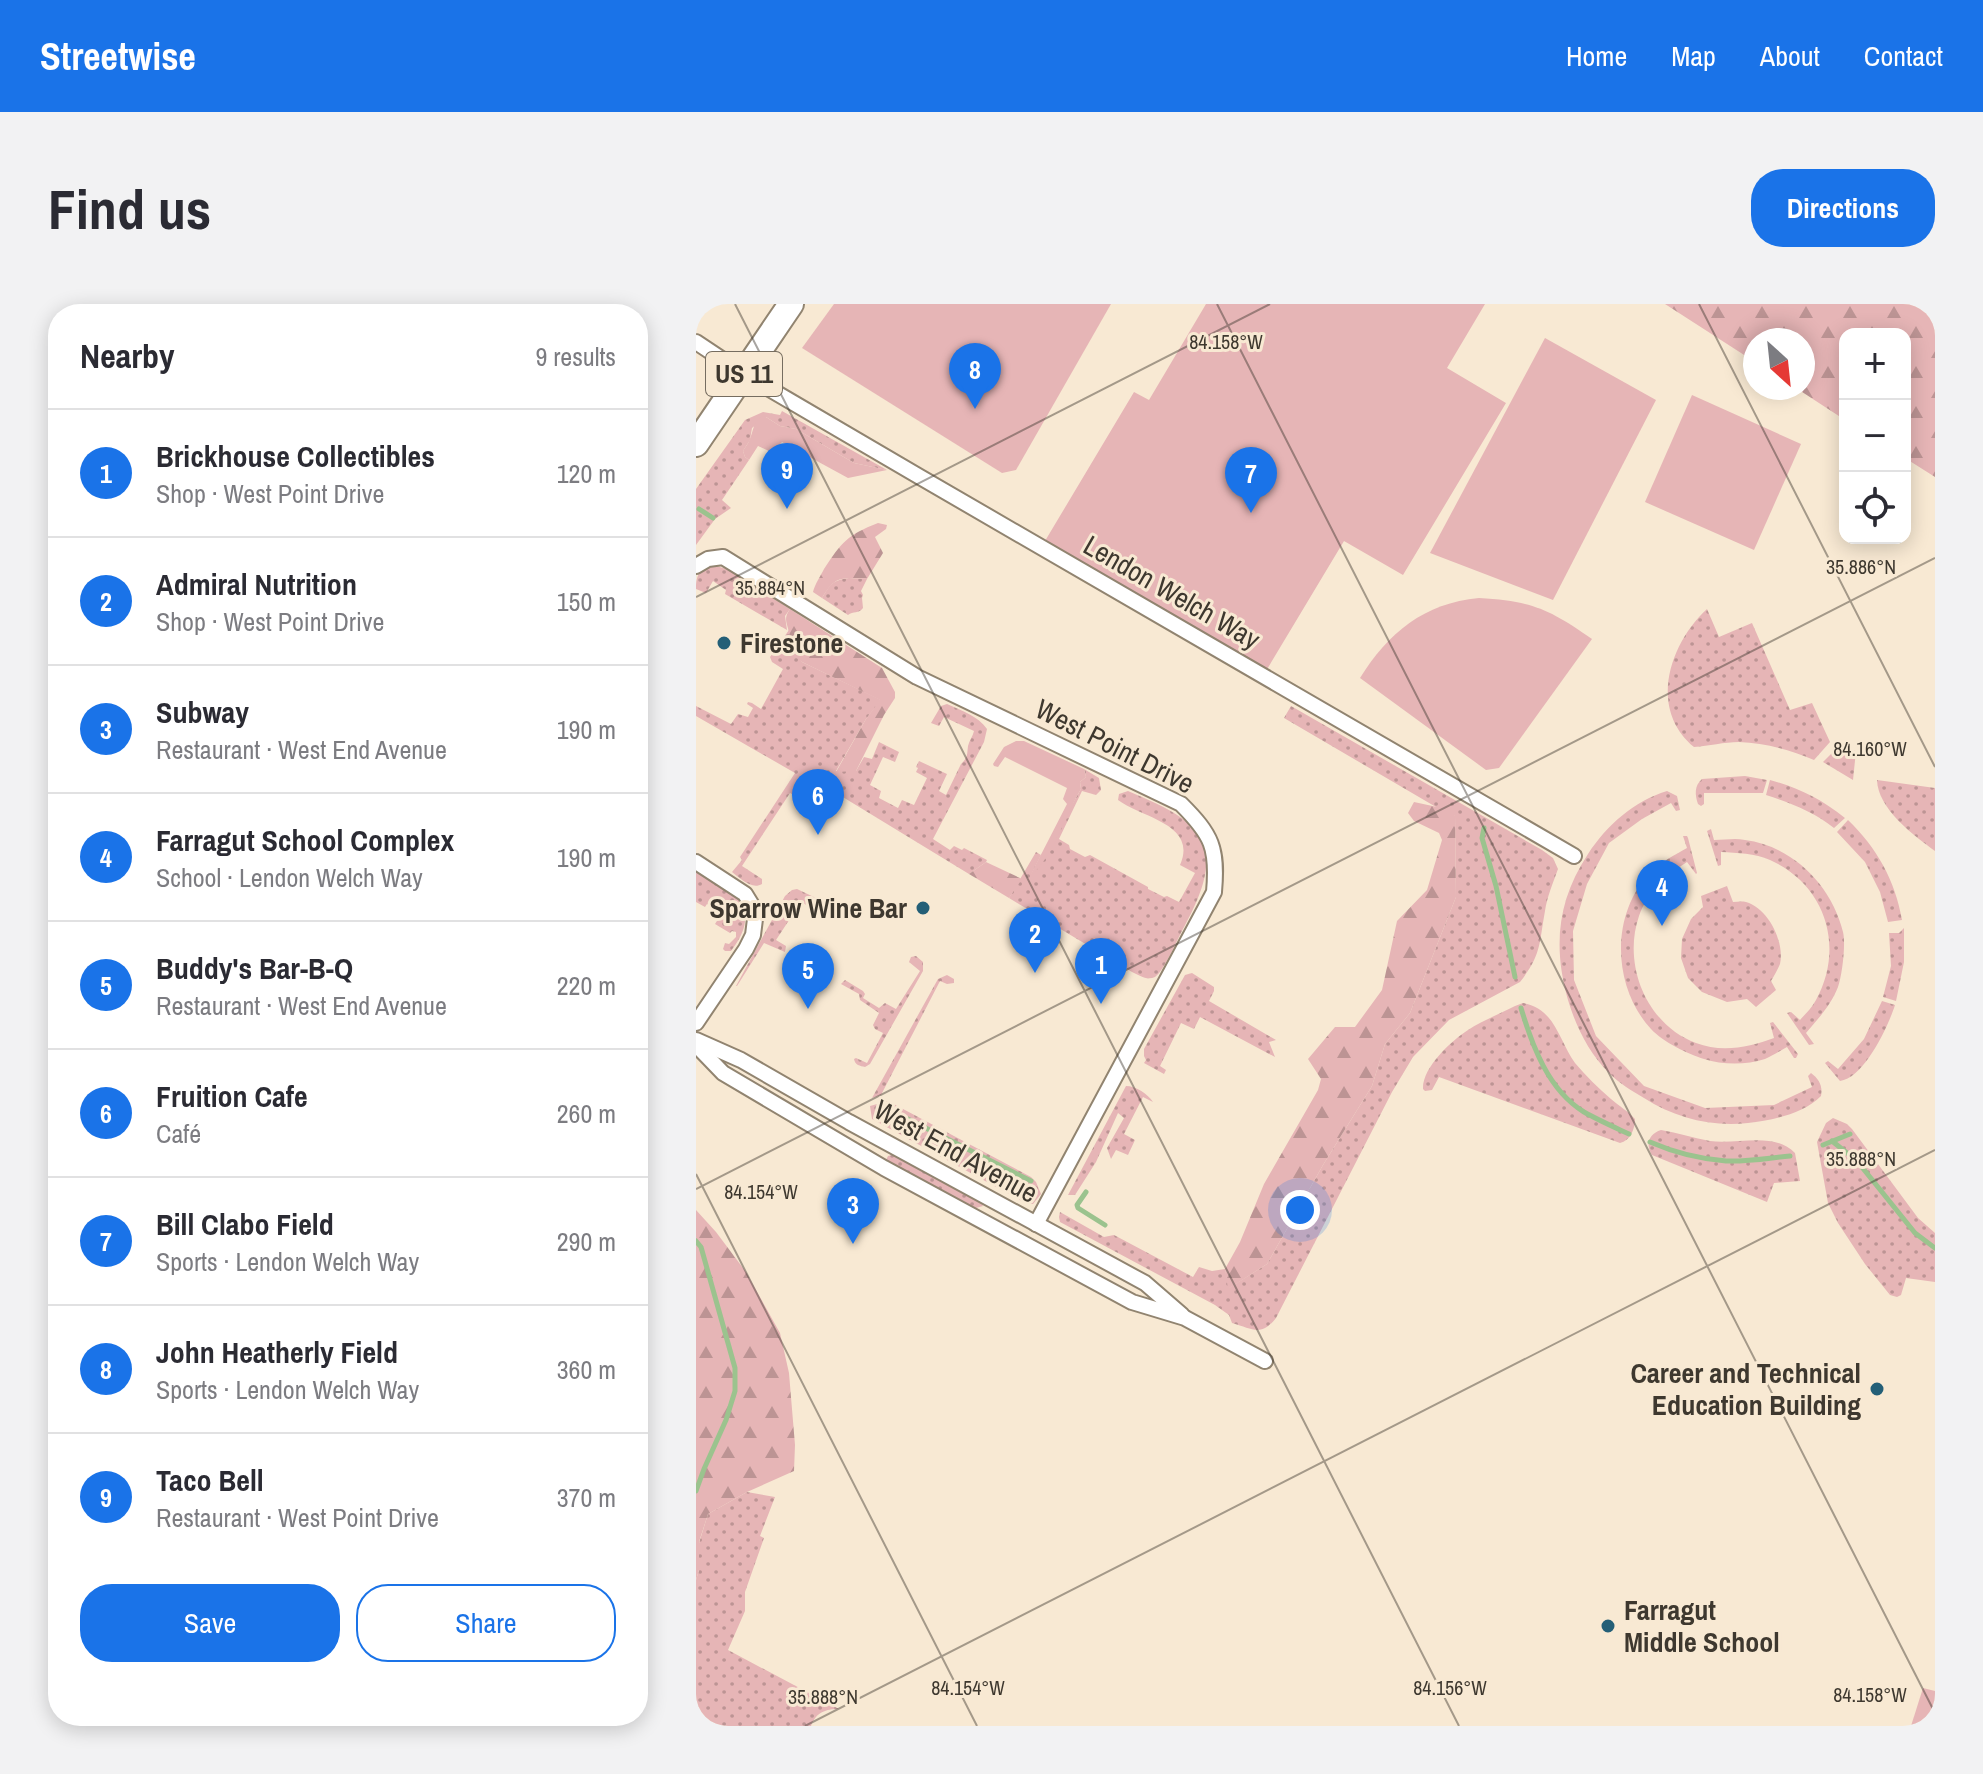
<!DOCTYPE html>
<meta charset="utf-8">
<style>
:root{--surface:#fff;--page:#f2f2f3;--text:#2b2b33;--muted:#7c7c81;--line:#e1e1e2;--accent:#1a73e8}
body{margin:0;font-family:"Archivo Narrow",sans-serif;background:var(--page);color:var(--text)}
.controls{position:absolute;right:24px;top:24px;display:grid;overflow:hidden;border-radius:16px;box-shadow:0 4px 20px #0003}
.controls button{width:72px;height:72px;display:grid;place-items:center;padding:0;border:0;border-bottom:2px solid var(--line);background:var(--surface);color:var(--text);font:40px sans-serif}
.compass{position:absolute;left:1047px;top:24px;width:72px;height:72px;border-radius:50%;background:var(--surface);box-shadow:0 4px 20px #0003;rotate:153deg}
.you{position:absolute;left:604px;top:906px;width:28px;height:28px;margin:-20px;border:6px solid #fff;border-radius:50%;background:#1a73e8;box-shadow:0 0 0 12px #1a73e833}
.badge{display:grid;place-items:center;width:52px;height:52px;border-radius:50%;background:var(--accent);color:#fff;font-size:26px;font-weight:700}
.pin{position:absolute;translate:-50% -66px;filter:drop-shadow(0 2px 4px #0008)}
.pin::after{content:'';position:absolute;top:42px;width:28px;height:24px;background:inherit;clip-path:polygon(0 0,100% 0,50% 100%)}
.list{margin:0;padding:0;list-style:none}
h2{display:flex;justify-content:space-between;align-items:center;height:104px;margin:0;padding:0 32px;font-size:34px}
h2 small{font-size:26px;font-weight:400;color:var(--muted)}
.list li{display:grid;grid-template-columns:52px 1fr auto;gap:24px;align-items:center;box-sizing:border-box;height:128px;padding:0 32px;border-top:2px solid var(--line)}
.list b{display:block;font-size:30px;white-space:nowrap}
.list p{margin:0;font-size:26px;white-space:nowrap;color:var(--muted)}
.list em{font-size:26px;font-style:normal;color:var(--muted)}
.actions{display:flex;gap:16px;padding:24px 32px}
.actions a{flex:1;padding:18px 0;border:2px solid var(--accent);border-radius:32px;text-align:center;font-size:28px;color:var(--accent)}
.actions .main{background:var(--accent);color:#fff}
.icon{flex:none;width:44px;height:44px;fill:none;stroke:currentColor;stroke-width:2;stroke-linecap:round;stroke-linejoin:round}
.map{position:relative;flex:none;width:1239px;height:1422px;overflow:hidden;border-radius:32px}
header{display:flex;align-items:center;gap:48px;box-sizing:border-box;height:112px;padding:0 40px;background:var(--accent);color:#fff}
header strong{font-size:38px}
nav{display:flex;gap:44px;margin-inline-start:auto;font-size:28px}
.intro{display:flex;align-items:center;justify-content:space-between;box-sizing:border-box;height:192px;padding:0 48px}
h1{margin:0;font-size:56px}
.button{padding:20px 36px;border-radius:32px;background:var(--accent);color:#fff;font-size:28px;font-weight:700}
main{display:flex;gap:48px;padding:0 48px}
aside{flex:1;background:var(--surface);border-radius:32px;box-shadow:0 4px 20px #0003}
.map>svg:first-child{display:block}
.grass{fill:url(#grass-dots)}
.forest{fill:url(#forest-firs)}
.garden{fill:#e6b5b6}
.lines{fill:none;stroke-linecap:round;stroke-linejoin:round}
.stream{stroke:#9bc38e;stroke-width:5}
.minor-casing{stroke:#918470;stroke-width:18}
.primary-casing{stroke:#918470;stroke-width:28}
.minor{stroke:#fff;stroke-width:14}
.primary{stroke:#fff;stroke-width:24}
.ticks{fill:none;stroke:#3e382f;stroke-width:2;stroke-opacity:0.45}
.poi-dot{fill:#245f77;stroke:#f8e9d3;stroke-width:3}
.labels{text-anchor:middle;stroke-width:6;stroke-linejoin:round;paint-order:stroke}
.shield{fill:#f8e9d3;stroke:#766d60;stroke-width:2}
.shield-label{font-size:26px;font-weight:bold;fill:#3e382f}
.street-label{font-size:28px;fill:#3e382f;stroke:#f8e9d3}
.poi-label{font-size:28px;font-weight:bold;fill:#3e382f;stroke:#f8e9d3;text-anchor:start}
.ticks-label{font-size:20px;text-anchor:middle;fill:#3e382f;stroke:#f8e9d3;stroke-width:6;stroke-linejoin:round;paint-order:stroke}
</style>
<header>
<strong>Streetwise</strong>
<nav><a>Home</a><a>Map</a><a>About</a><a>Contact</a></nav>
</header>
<div class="intro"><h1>Find us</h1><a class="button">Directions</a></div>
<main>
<aside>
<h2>Nearby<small>9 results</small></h2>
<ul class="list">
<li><span class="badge">1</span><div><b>Brickhouse Collectibles</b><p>Shop · West Point Drive</p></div><em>120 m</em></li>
<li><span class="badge">2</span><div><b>Admiral Nutrition</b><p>Shop · West Point Drive</p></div><em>150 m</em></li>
<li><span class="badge">3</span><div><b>Subway</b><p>Restaurant · West End Avenue</p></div><em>190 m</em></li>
<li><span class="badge">4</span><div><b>Farragut School Complex</b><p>School · Lendon Welch Way</p></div><em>190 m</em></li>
<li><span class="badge">5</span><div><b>Buddy's Bar-B-Q</b><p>Restaurant · West End Avenue</p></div><em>220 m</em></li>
<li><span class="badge">6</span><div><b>Fruition Cafe</b><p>Café</p></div><em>260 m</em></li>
<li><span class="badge">7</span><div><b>Bill Clabo Field</b><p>Sports · Lendon Welch Way</p></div><em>290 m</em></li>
<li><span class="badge">8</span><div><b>John Heatherly Field</b><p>Sports · Lendon Welch Way</p></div><em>360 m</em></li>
<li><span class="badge">9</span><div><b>Taco Bell</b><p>Restaurant · West Point Drive</p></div><em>370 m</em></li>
</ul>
<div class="actions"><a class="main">Save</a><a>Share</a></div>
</aside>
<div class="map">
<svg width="1239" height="1422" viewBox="0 0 1239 1422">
<defs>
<pattern id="grass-dots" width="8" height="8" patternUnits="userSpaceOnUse" patternTransform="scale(2)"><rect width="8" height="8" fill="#e6b5b6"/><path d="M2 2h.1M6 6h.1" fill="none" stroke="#bc9494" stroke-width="1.8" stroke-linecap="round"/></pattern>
<pattern id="forest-firs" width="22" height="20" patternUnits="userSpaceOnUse" patternTransform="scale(2)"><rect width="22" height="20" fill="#e6b5b6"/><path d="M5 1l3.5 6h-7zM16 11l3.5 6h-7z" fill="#bc9494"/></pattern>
</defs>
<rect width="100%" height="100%" fill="#f8e9d3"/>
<g class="grass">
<polygon points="86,107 191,166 158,159 100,125 84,122 70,113 56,124 54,136 47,147 49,153 53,156 26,196 35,204 19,215 0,241 0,185 49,116 67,108 84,111"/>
<path d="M 20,262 L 31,265 L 94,305 L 89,312 L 91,326 L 29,290 L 30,286 L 17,277 L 10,289 L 0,285 C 0,270 4,263 20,262 Z"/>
<path d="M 153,274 L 171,275 L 165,287 L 167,291 L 166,294 L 167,304 C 163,310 157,307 152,311 L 126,294 C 134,281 136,276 153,274 Z"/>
<path d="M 1011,305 L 1023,333 L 1056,319 L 1094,406 L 1116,399 L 1134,438 L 1118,456 C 1095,446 1069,439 1043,438 C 1028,438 1013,442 998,443 C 952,405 973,340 1011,305 Z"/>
<path d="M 93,326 L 94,341 L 106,358 L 185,396 L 170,415 L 140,467 L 160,467 L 168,453 L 176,455 L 183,438 L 203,448 L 199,458 L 187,453 L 174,481 L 185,487 L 183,494 L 202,504 L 206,496 L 218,501 L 231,474 L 220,468 L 222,464 L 220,463 L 223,457 L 251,470 L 243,487 L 250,491 L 265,460 C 272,454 271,450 272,442 C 273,437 277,432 278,427 L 248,413 L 243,422 L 235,419 L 245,402 L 251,400 C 266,407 282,412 291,425 L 288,438 L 237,535 L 254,546 L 258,542 L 266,546 L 268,544 L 291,556 L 290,558 L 273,570 L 132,484 L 129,487 L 109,473 L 106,479 L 107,496 L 94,489 L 46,562 L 66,575 L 66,580 C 56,586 45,575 36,568 L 46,556 L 44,553 L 99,469 L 0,412 L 0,402 L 35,420 L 42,410 L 52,413 L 57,404 L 51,400 L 52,398 L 56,399 L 65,405 L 87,365 L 76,358 L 74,353 Z"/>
<path d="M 595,402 L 846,546 L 857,554 L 862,565 C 857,579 851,593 849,607 C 843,639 846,650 824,678 L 753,716 L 717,753 L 696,788 L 580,1014 C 565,1033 557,1025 536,1019 L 533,1011 L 519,1001 L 364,918 L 363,913 L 364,908 L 408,933 L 418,931 L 497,973 L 503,963 L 516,967 L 529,965 L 533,984 L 571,960 L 627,861 L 676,782 L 689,740 L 714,709 L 760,593 L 759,512 L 740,503 L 588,414 Z"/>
<polygon points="1141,444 1160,447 1157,476 1127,458"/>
<path d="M 388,465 L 403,474 L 405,486 L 400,491 L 386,487 L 363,535 L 373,541 L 374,545 L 389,553 L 394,551 L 452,583 L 452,585 L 468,593 L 471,592 L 483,598 L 499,569 L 484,561 C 502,520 446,514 422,496 L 423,490 L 432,487 C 450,495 471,503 487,515 C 528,545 506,589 487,625 C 481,636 468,667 459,673 C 451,677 443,671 436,668 L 313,594 L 340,548 L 345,551 L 335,571 L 385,485 L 384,478 L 390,473 Z"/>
<path d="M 1049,472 L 1071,476 L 1067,489 L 1008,489 L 1008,500 L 1005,502 L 1002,500 C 999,491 998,482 1006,475 Z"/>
<path d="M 1074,476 C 1103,484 1125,495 1149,514 L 1138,524 C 1118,508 1095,499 1070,491 Z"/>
<path d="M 1181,476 L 1239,484 L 1239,547 C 1217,531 1182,505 1181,476 Z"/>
<path d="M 971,487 L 981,492 L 984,506 L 980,507 L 975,499 L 946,515 L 913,539 L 891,580 L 877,627 L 878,676 L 900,732 L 948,782 L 1009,804 L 1078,801 L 1116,783 L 1112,772 L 1115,769 C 1123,775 1127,782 1125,792 C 1107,810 1077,816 1052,819 C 1015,823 979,814 948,794 C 936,787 923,779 913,769 C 893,749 880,723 872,696 C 857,643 861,597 892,550 C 911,521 938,497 971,487 Z"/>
<path d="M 1152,516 C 1181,544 1199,576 1206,616 L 1192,618 L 1184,588 L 1169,558 L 1141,528 Z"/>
<path d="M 1015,525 L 1018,536 C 1029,536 1039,534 1049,536 C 1097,542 1136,582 1147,628 C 1150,640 1146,672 1142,683 C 1135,701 1122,715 1110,729 L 1118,740 L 1113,741 L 1091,709 L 1095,708 L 1104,716 C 1109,710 1116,704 1120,696 C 1149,643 1130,581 1074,556 C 1059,549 1041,549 1025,548 L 1025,561 L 1022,562 L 1011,527 Z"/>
<path d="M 987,532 L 991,532 L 992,534 L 1001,569 L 1000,570 L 991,558 C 971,571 951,589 943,612 C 926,661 951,721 1000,739 C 1026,749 1054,743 1078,734 L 1074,719 L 1077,718 L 1102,750 L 1100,754 L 1098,754 L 1091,743 C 1084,747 1076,752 1069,755 C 1050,761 1027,761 1008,755 C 992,750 967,738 955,725 C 916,683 914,609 955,568 C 966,557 979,551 991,544 Z"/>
<path d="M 0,568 L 43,595 C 55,614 48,630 35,647 L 29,647 L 27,645 L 29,639 L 33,640 L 40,633 L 40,628 L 36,627 L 34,629 L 19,620 L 26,609 L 11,600 L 9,603 L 0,598 Z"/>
<path d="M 1031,582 L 1037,598 C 1041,598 1045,597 1050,598 C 1072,604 1089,638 1084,660 C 1082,665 1078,672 1075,677 L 1080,686 L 1060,703 L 1051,695 L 1031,698 L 1006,688 L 992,674 L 985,654 L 986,635 L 995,615 L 1007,603 L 1005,592 Z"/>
<polygon points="101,585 120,594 120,599 114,603 105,598 80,636 90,642 89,648 68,639 41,682 40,682 89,592 96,586"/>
<polygon points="1208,624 1208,658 1200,697 1187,693 1195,662 1193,629 1203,629"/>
<path d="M 220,652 L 227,658 L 227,667 L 174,760 L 169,763 C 164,762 159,761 158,755 L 160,754 L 171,759 L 187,729 L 179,725 L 177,721 L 183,709 L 164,696 L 163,690 L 145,680 L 149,676 L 167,687 L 169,690 L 167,694 L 183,704 L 189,699 L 200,705 L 224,667 L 213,658 L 215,653 Z"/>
<polygon points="496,669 518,683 518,687 513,697 580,736 573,738 579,753 504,713 498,725 485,719 464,762 470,766 468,770 448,759 450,756 448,752 448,745 489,671"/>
<polygon points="251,671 258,675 258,679 251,680 244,677 185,791 176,794 242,675"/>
<path d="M 1186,697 L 1199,701 C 1192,723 1168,774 1144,777 L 1129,759 L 1132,757 L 1142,765 L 1168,735 Z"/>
<path d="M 827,699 C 859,704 863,737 879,759 C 890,772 902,784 915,795 C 923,802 932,807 939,815 C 939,825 934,837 924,839 L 743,773 L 736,786 L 729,787 L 727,785 C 726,764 755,737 772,726 C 787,716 804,710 819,702 Z"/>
<path d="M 430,782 C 440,782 452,790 457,798 L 447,793 L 428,830 L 439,836 L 432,851 L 420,846 L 415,855 L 411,844 L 428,814 L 422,809 L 400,858 L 379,891 L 372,891 Z"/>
<polygon points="192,797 335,873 340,878 345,890 337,900 331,900 176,815 174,802"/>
<polygon points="1137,814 1151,820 1156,825 1222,914 1239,929 1239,978 1210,974 1205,991 1201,993 1194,991 1169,960 1142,919 1132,899 1121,838 1130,819"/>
<path d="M 965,826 C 982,829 998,834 1014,837 C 1041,841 1078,827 1099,849 L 1104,877 L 1078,879 L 1071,898 L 956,851 C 949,840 953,830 965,826 Z"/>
<polygon points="196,851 286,900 287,902 280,904 190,856 192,852"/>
<path d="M 51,1188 L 79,1193 L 64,1232 L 68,1234 L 49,1288 L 49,1307 L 32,1346 L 143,1405 C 130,1405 120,1408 115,1422 L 0,1422 L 0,1276 L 3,1266 L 3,1239 L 12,1210 Z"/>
</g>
<g class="forest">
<polygon points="969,0 1239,0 1239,173 1209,154 1209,30 1149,30 1149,116 1100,84 1107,84 1107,36 1059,36 1059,58"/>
<path d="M 182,219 L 191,221 L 190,225 L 179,233 L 187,249 L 171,275 C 145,274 140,271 126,294 L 117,288 C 119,280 124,273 128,265 C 146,238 151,231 182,219 Z"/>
<path d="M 94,305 L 186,364 L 199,388 L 199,394 L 188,411 L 160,467 L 140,468 L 170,415 L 184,396 L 106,358 L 95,348 C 94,342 94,335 93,329 C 91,318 87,315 94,305 Z"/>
<polygon points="718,498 755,506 759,512 760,593 714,709 689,740 676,782 627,861 571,960 532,985 529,965 544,938 568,880 622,786 625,775 612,755 639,723 659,723 686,686 701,617 731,586 746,536 743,529 718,517 712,509"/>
<polygon points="290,558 326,575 313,594 273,570"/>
<polygon points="0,906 20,928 50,968 84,1029 93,1069 99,1141 98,1167 51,1188 12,1210 3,1238 3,1266 0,1276"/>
</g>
<g class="garden">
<polygon points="138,0 415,0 320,166 306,169 106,44"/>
<polygon points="510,0 789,0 751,64 810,99 707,271 648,237 570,367 349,237 438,88 453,96"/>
<polygon points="849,34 960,96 857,296 734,249"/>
<polygon points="996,91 1105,140 1058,246 949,198"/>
<path d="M 66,112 L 70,113 L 84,122 L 100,125 L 158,159 L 191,166 L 152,174 L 86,138 L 77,149 L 62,142 L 53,156 L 49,153 L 47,147 C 49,143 52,140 53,137 C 58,127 56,119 66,112 Z"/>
<path d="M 783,294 C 836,297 853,305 896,335 L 803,464 L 790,466 L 664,374 C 692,329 728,299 783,294 Z"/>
<path d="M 320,437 L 328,437 L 388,465 L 390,473 L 384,478 L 385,485 C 370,509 356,556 334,572 L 371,500 L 367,495 L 371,484 L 309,453 L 302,463 L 298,462 L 297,460 L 308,443 Z"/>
<polygon points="1227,1384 1239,1387 1239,1422 1215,1422"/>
</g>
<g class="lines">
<g class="stream">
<polyline points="3,205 17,214"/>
<polyline points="788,524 786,534 800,582 819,673"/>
<path d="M 825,704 C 836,741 852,786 888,808 C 902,816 918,823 933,830"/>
<polyline points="188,803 335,877"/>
<polyline points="1136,837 1161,857 1219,929 1239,944"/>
<path d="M 954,838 C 977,848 1004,855 1030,857 C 1051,858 1073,854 1094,852"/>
<polyline points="1127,841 1154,830"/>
<polyline points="390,888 381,901 382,904 409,921"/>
<polyline points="0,937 5,943 39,1064 39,1087 30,1116 8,1165 0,1187"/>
</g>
<defs>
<g id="minor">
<polyline points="0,38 48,70 224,173 878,552"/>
<path d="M 0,262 L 12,255 L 27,253 L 221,373 L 485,500 C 516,531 522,544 518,588 L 340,920"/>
<polyline points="0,558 49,590 57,603 59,615 57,631 50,645 0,719"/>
<polyline points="0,736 45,756 153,818 449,979 486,1011"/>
<polyline points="0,741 27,769 188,864 436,998 489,1014 569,1057"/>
</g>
<polyline id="primary" points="0,140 95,0"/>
</defs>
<use href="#minor" class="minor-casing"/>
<use href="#primary" class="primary-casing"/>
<use href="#minor" class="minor"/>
<use href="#primary" class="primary"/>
</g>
<path class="ticks" d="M 39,0 L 763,1422M 521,0 L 1239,1409M 1003,0 L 1239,463M 0,293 L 574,0M 0,870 L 281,1422M 0,885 L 1239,254M 109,1422 L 1239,846"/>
<g class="poi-dot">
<circle cx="28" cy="339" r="8"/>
<circle cx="227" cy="604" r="8"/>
<circle cx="1181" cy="1085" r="8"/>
<circle cx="912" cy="1322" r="8"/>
</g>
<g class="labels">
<rect class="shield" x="10" y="48" width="76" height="44" rx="6"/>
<g class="shield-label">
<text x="48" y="79">US 11</text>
</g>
<g class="street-label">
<text transform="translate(476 288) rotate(30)" y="10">Lendon Welch Way</text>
<text transform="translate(419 442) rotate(27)" y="10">West Point Drive</text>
<text transform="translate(260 847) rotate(29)" y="10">West End Avenue</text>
</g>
<g class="poi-label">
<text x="44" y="349">Firestone</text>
<text x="211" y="614" text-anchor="end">Sparrow Wine Bar</text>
<text x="1165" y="1079" text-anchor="end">Career and Technical<tspan x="1165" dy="32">Education Building</tspan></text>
<text x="928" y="1316">Farragut<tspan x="928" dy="32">Middle School</tspan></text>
</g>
</g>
<g class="ticks-label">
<text x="530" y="45">84.158°W</text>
<text x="1165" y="270">35.886°N</text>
<text x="74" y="291">35.884°N</text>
<text x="1174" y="452">84.160°W</text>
<text x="1165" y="862">35.888°N</text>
<text x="65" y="895">84.154°W</text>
<text x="272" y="1391">84.154°W</text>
<text x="754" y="1391">84.156°W</text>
<text x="1174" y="1398">84.158°W</text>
<text x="127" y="1400">35.888°N</text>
</g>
</svg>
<div class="controls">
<button>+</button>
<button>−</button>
<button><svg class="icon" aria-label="locate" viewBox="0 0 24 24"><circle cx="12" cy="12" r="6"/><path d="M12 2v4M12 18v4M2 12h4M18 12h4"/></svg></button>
</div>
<svg class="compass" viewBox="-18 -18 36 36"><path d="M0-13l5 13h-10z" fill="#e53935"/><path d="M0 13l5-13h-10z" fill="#7c7c81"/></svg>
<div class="you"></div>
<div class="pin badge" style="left:405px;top:700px">1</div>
<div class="pin badge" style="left:339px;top:669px">2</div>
<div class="pin badge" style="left:157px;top:940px">3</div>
<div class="pin badge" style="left:966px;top:622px">4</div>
<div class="pin badge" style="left:112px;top:705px">5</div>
<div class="pin badge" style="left:122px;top:531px">6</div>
<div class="pin badge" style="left:555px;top:209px">7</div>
<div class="pin badge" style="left:279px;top:105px">8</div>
<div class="pin badge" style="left:91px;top:205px">9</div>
</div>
</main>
